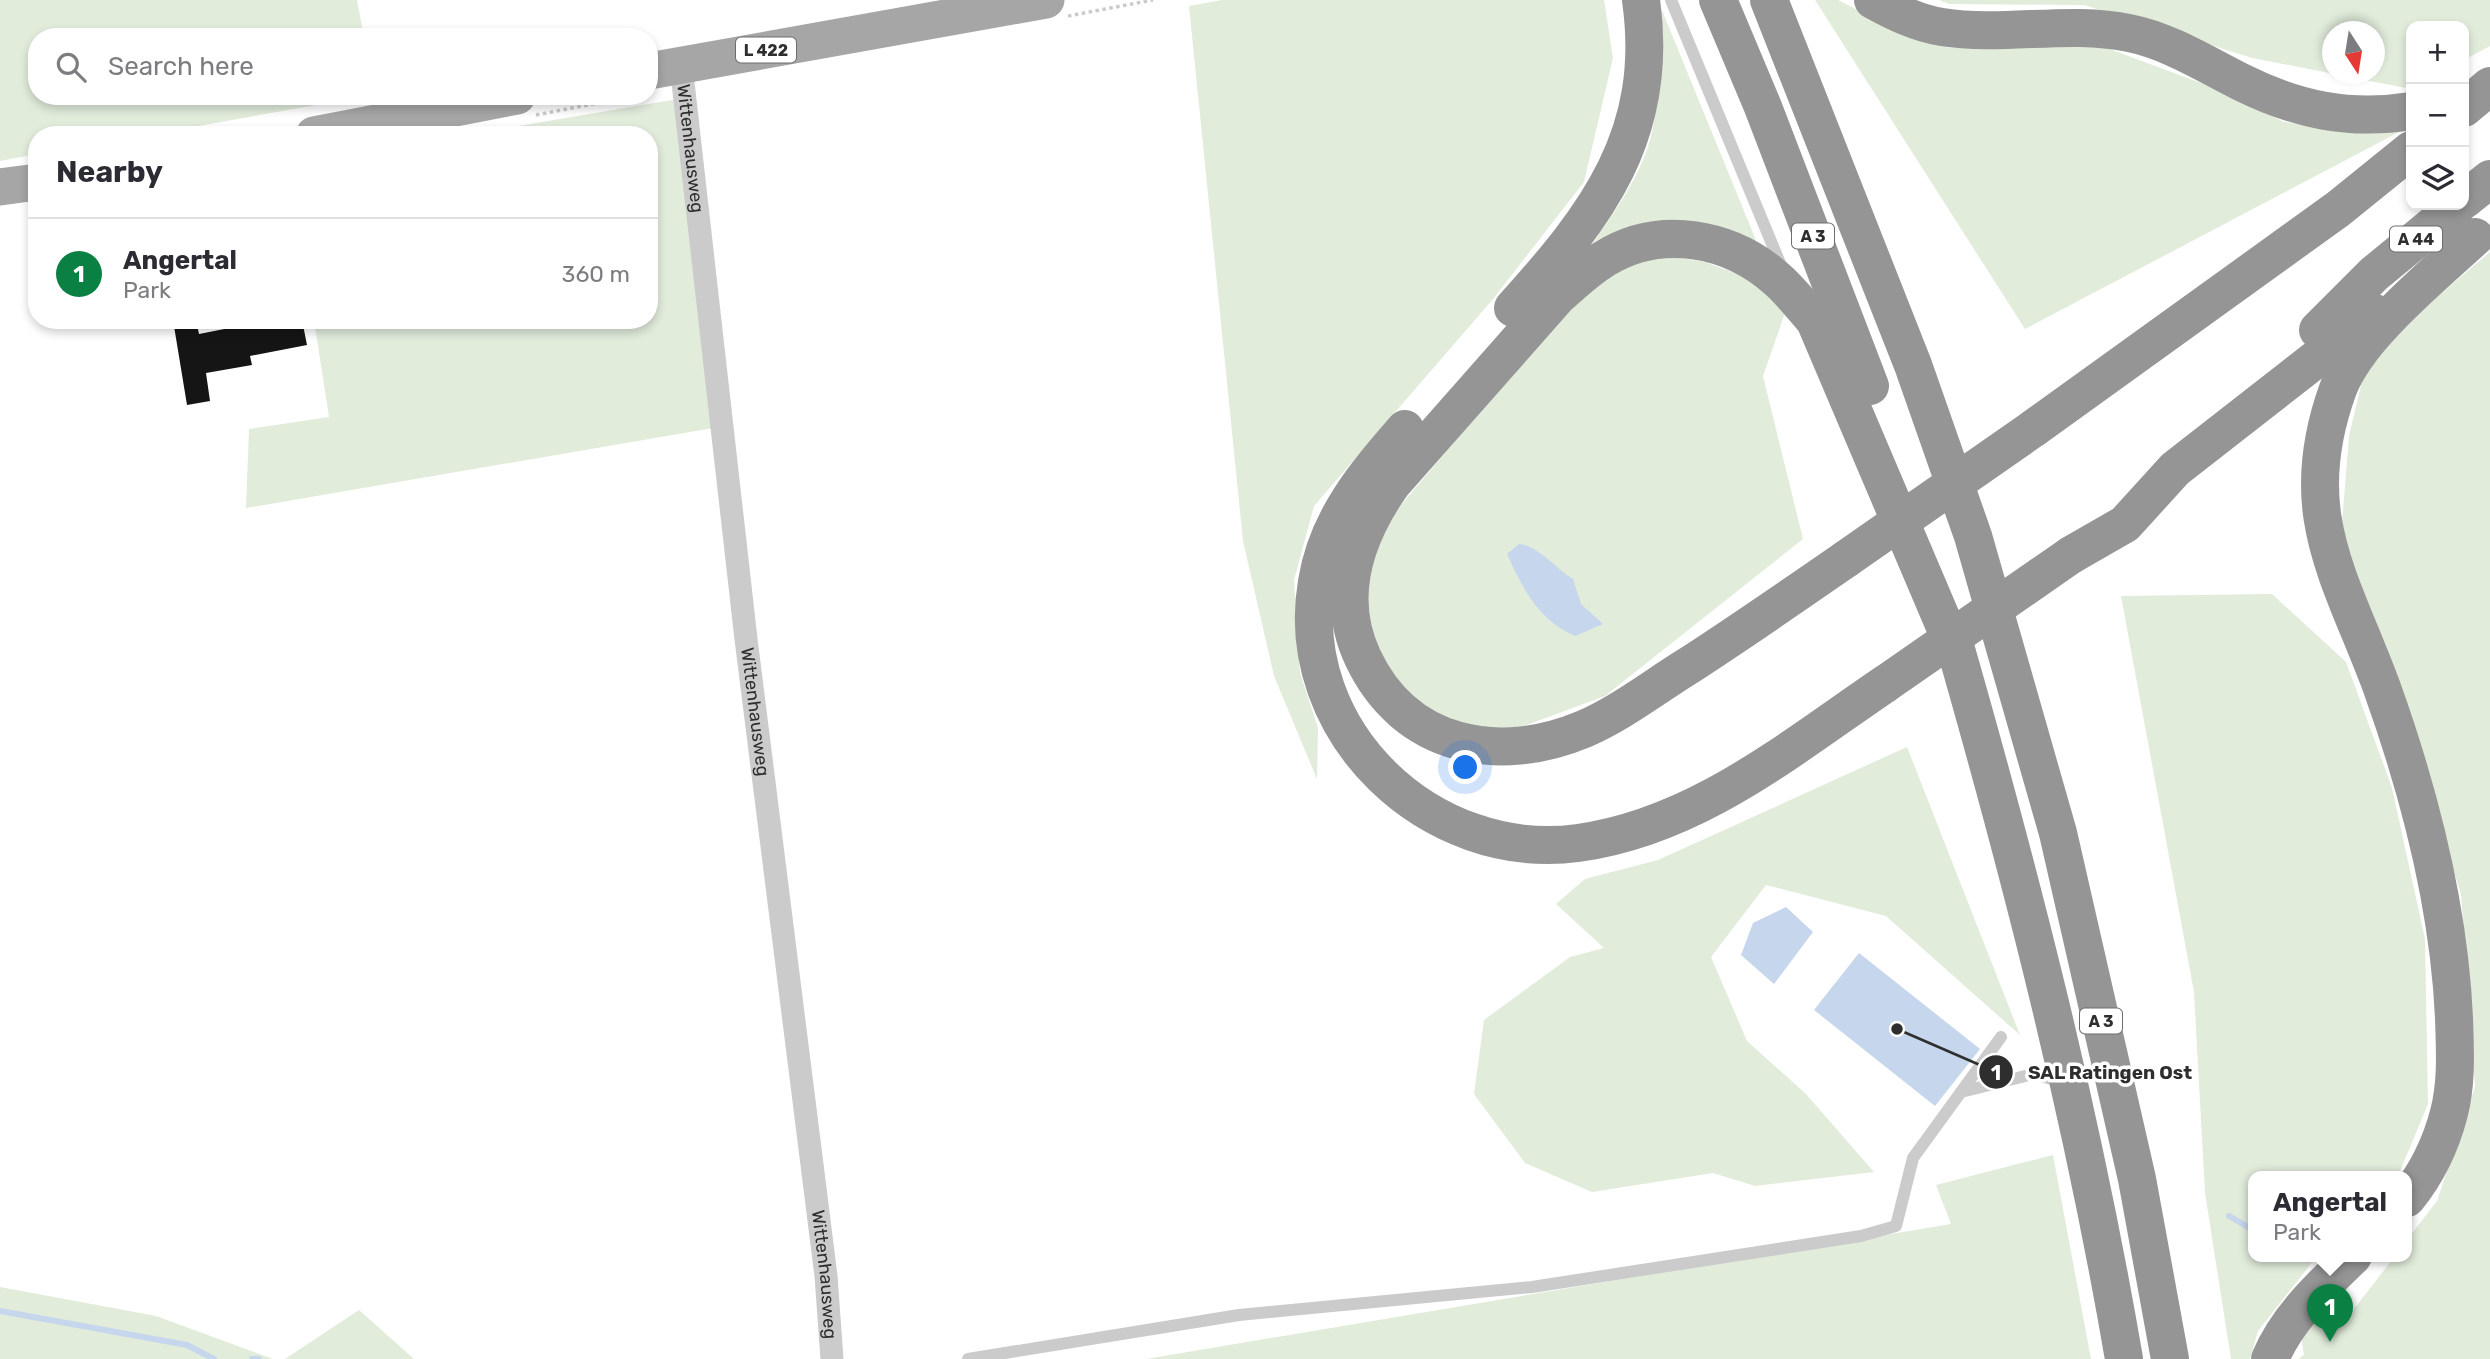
<!DOCTYPE html>
<meta charset="utf-8">
<style>
:root{--surface:#fff;--page:#f2f2f3;--text:#2b2b33;--muted:#7c7c81;--line:#e1e1e2;--accent:#0b8043}
body{margin:0;font-family:Rubik,sans-serif;background:var(--page);color:var(--text)}
.controls{position:absolute;right:21px;top:21px;display:grid;overflow:hidden;border-radius:14px;box-shadow:0 4px 10px #0003}
.controls button{width:63px;height:63px;display:grid;place-items:center;padding:0;border:0;border-bottom:2px solid var(--line);background:var(--surface);color:var(--text);font:35px sans-serif}
.compass{position:absolute;left:2322px;top:21px;width:63px;height:63px;border-radius:50%;background:var(--surface);box-shadow:0 4px 10px #0003;rotate:168deg}
.you{position:absolute;left:1466px;top:768px;width:24px;height:24px;margin:-18px;border:5px solid #fff;border-radius:50%;background:#1a73e8;box-shadow:0 0 0 10px #1a73e833}
.badge{display:grid;place-items:center;width:46px;height:46px;border-radius:50%;background:var(--accent);color:#fff;font-size:23px;font-weight:700}
.pin{position:absolute;translate:-50% -58px;filter:drop-shadow(0 2px 4px #0008)}
.pin::after{content:'';position:absolute;top:37px;width:24px;height:21px;background:inherit;clip-path:polygon(0 0,100% 0,50% 100%)}
.popup{position:absolute;left:2248px;top:1171px;width:164px;height:91px;box-sizing:border-box;display:grid;place-content:center;border-radius:14px;background:var(--surface);filter:drop-shadow(0 2px 5px #0005);font-size:23px;white-space:nowrap;color:var(--muted)}
.popup b{font-size:26px;color:var(--text)}
.popup::after{content:'';position:absolute;left:50%;top:100%;margin-left:-14px;border:14px solid transparent;border-top-color:var(--surface)}
.list{margin:0;padding:0;list-style:none}
h2{display:flex;justify-content:space-between;align-items:center;height:91px;margin:0;padding:0 28px;font-size:30px}
h2 small{font-size:23px;font-weight:400;color:var(--muted)}
.list li{display:grid;grid-template-columns:46px 1fr auto;gap:21px;align-items:center;box-sizing:border-box;height:112px;padding:0 28px;border-top:2px solid var(--line)}
.list b{display:block;font-size:26px;white-space:nowrap}
.list p{margin:0;font-size:23px;white-space:nowrap;color:var(--muted)}
.list em{font-size:23px;font-style:normal;color:var(--muted)}
.icon{flex:none;width:38px;height:38px;fill:none;stroke:currentColor;stroke-width:2;stroke-linecap:round;stroke-linejoin:round}
.map{position:relative;flex:none;width:2490px;height:1359px;overflow:hidden}
.search{position:absolute;background:var(--surface);box-shadow:0 4px 10px #0003;left:28px;top:28px;width:630px;height:77px;display:flex;align-items:center;gap:18px;box-sizing:border-box;padding:0 24px;border-radius:28px;color:var(--muted);font-size:26px}
.panel{position:absolute;background:var(--surface);box-shadow:0 4px 10px #0003;left:28px;top:126px;width:630px;height:203px;border-radius:28px}
.map>svg:first-child{display:block}
.green{fill:#e1ecdb;fill-rule:evenodd}
.water{fill:#c6d6ed}
.lines{fill:none;stroke-linecap:round;stroke-linejoin:round}
.stream{stroke:#c6d6ed;stroke-width:6}
.building{fill:#151515}
.path{stroke:#cbcbcb;stroke-width:3.5;stroke-dasharray:3.5 3.5;stroke-linecap:butt}
.lane{stroke:#cbcbcb;stroke-width:12}
.street{stroke:#cbcbcb;stroke-width:23}
.primary{stroke:#a6a6a6;stroke-width:37}
.highway{stroke:#959595;stroke-width:38}
.highway-bridge{stroke:#959595;stroke-width:38}
.labels{text-anchor:middle;stroke-width:7;stroke-linejoin:round;paint-order:stroke}
.shield{fill:#fff;stroke:#6d6d6d;stroke-width:2}
.shield-label{font-size:16px;font-weight:bold;fill:#2e2e2e}
.street-label{font-size:18px;fill:#2e2e2e;stroke:#fff}
.leader{fill:none;stroke:#2e2e2e;stroke-width:2.5}
.callout-dot{fill:#2e2e2e;stroke:#fff;stroke-width:2.5}
.mark-label{font-size:21px;text-anchor:middle;font-weight:bold;fill:#fff}
.callout-label{font-size:19px;text-anchor:middle;font-weight:bold;fill:#2e2e2e;stroke:#fff;stroke-width:7;stroke-linejoin:round;paint-order:stroke}
</style>
<div class="map">
<svg width="2490" height="1359" viewBox="0 0 2490 1359">
<rect width="100%" height="100%" fill="#fff"/>
<g class="green">
<polygon points="0,0 357,0 364,37 37,37 37,96 367,96 148,135 37,135 37,154 0,161"/>
<polygon points="1222,0 1604,0 1613,58 1584,182 1493,299 1314,506 1294,580 1300,673 1318,728 1317,779 1274,676 1243,541 1189,6"/>
<polygon points="1815,0 1838,0 1881,22 1949,48 2088,41 2217,89 2284,122 2401,131 2025,329"/>
<path d="M 1939,0 L 2490,0 L 2490,46 L 2464,60 L 2464,26 L 2411,26 L 2411,86 L 2406,88 L 2252,58 L 2084,5 L 1949,4 ZM 2332,32 L 2374,32 L 2374,74 L 2332,74 Z"/>
<path d="M 1659,3 L 1762,255 L 1587,253 C 1610,217 1641,178 1651,136 C 1662,93 1660,47 1659,3 Z"/>
<polygon points="678,99 719,427 246,508 249,429 329,417 314,320 649,320 649,135 466,135"/>
<polygon points="2490,252 2490,1359 2298,1359 2304,1355 2299,1324 2319,1292 2344,1322 2395,1256 2407,1256 2407,1240 2437,1201 2475,1087 2461,894 2393,681 2341,536 2349,436 2363,377 2411,319"/>
<polygon points="1656,254 1705,262 1754,280 1787,307 1763,376 1803,539 1605,696 1521,727 1461,729 1409,700 1384,670 1369,628 1363,587 1379,531 1566,310 1612,271"/>
<polygon points="2272,594 2346,662 2392,788 2425,939 2428,1104 2398,1176 2253,1176 2253,1256 2317,1256 2258,1331 2250,1359 2231,1359 2205,1193 2194,992 2121,596"/>
<polygon points="1907,747 2020,1035 1886,916 1766,885 1711,957 1747,1041 1806,1094 1874,1172 1755,1186 1713,1173 1592,1192 1525,1163 1474,1094 1484,1020 1570,957 1604,948 1556,904 1585,879 1658,860"/>
<polygon points="2053,1155 2091,1359 1146,1359 1951,1224 1936,1185"/>
<polygon points="0,1287 156,1316 273,1359 0,1359"/>
<polygon points="359,1310 414,1359 285,1359"/>
</g>
<g class="water">
<path d="M 1519,544 C 1539,546 1555,568 1573,579 L 1581,604 L 1603,624 L 1575,636 C 1538,620 1523,589 1507,554 Z"/>
<polygon points="1786,907 1813,932 1774,984 1741,955 1753,923"/>
<polygon points="1859,953 1980,1049 1935,1106 1814,1010"/>
</g>
<g class="lines">
<g class="stream">
<polyline points="2229,1216 2253,1230"/>
<polyline points="0,1311 187,1345 214,1359"/>
<polyline points="252,1359 259,1359"/>
</g>
</g>
<polygon class="building" points="173,320 196,320 199,334 270,320 302,320 307,345 250,356 252,365 206,373 210,401 187,405"/>
<g class="lines">
<g class="path">
<polyline points="1068,16 1153,0"/>
<polyline points="536,115 634,96"/>
</g>
<g class="lane">
<polyline points="1671,0 1782,268"/>
<polyline points="1961,1092 2033,1074 2063,1082"/>
<polyline points="968,1359 1239,1315 1532,1287 1861,1236 1896,1226 1913,1158 2001,1037"/>
</g>
<path class="street" id="s1" d="M 681,65 L 746,639 L 826,1276 L 832,1359"/>
<g class="primary">
<polyline points="649,71 1046,0"/>
<polyline points="314,135 517,96"/>
<polyline points="0,187 37,182"/>
</g>
<g class="highway">
<polyline points="1718,0 1763,107 1870,386"/>
<polyline points="1769,0 1913,365 1973,536 2058,833 2137,1179 2170,1359"/>
<path d="M 1873,0 C 1895,12 1917,23 1942,27 C 2004,37 2068,20 2129,33 C 2169,41 2205,64 2241,82 C 2297,110 2350,121 2411,111"/>
<polyline points="2464,108 2490,86"/>
<polyline points="2464,200 2490,179"/>
<path d="M 1513,308 C 1597,215 1660,134 1641,0"/>
<polyline points="2318,330 2374,274 2458,205"/>
<polyline points="2034,428 2338,209 2411,150"/>
<path d="M 1405,429 C 1365,475 1327,519 1317,582 C 1291,732 1431,863 1578,843 C 1696,827 1789,749 1885,684"/>
<polyline points="2071,555 2125,524 2175,469 2375,313"/>
<path d="M 1846,559 C 1794,595 1742,631 1688,666 C 1654,687 1621,713 1584,729 C 1498,765 1405,747 1363,658 C 1334,597 1356,535 1392,484 L 1558,296 C 1573,283 1587,269 1604,259 C 1660,224 1731,237 1779,281 C 1792,293 1803,307 1815,321 L 1957,655"/>
<path d="M 1951,632 C 2020,872 2082,1113 2124,1359"/>
<path d="M 2407,1198 C 2427,1173 2441,1144 2449,1113 C 2457,1082 2455,1050 2454,1018 C 2449,906 2420,794 2382,688 C 2341,577 2293,513 2338,389 C 2358,336 2433,276 2475,237"/>
<path d="M 2270,1359 C 2287,1318 2321,1287 2353,1256"/>
</g>
<g class="highway-bridge">
<polyline points="1846,559 2034,428"/>
<polyline points="1885,684 2071,555"/>
</g>
</g>
<g class="labels">
<g class="shield">
<rect x="736" y="37.5" width="60" height="25" rx="5"/>
<rect x="1792" y="223.5" width="42" height="25" rx="5"/>
<rect x="2390" y="226.5" width="52" height="25" rx="5"/>
<rect x="2080" y="1008.5" width="42" height="25" rx="5"/>
</g>
<g class="shield-label">
<text x="766" y="56">L 422</text>
<text x="1813" y="242">A 3</text>
<text x="2416" y="245">A 44</text>
<text x="2101" y="1027">A 3</text>
</g>
<g class="street-label">
<text dy="6" stroke="none"><textPath href="#s1" startOffset="84">Wittenhausweg</textPath></text>
<text dy="6" stroke="none"><textPath href="#s1" startOffset="651">Wittenhausweg</textPath></text>
<text dy="6" stroke="none"><textPath href="#s1" startOffset="1218">Wittenhausweg</textPath></text>
</g>
</g>
<path class="leader" d="M1897 1029L1996 1072"/>
<g class="callout-dot">
<circle cx="1897" cy="1029" r="7"/>
<circle cx="1996" cy="1072" r="18"/>
</g>
<g class="mark-label">
<text x="1996" y="1080">1</text>
</g>
<g class="callout-label">
<text x="2110" y="1079">SAL Ratingen Ost</text>
</g>
</svg>
<div class="controls">
<button>+</button>
<button>−</button>
<button><svg class="icon" aria-label="layers" viewBox="0 0 24 24"><path d="M12 4l9 5-9 5-9-5zM3 14l9 5 9-5"/></svg></button>
</div>
<svg class="compass" viewBox="-18 -18 36 36"><path d="M0-13l5 13h-10z" fill="#e53935"/><path d="M0 13l5-13h-10z" fill="#7c7c81"/></svg>
<div class="you"></div>
<div class="pin badge" style="left:2330px;top:1342px">1</div>
<div class="popup"><b>Angertal</b>Park</div>
<div class="search"><svg class="icon" aria-label="search" viewBox="0 0 24 24"><circle cx="10" cy="10" r="6"/><path d="M15 15l6 6"/></svg>Search here</div>
<section class="panel">
<h2>Nearby<small></small></h2>
<ul class="list">
<li><span class="badge">1</span><div><b>Angertal</b><p>Park</p></div><em>360 m</em></li>
</ul>
</section>
</div>
